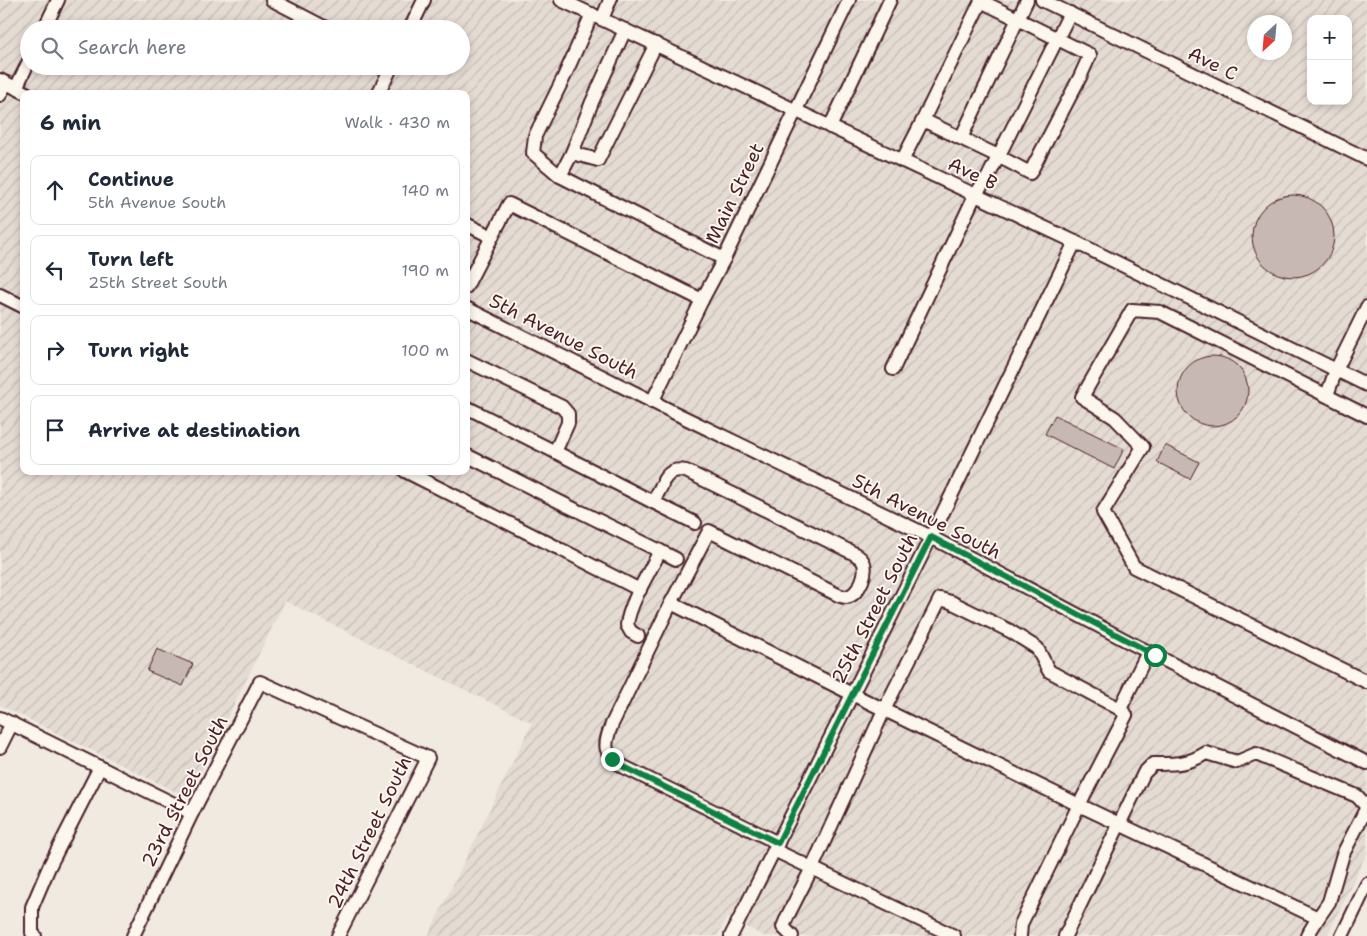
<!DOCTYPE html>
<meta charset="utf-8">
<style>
:root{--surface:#fff;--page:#f2f2f3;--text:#1f2937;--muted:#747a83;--line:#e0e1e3}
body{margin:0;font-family:"Shantell Sans",sans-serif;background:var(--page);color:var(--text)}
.controls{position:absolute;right:15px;top:15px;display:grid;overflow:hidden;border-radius:10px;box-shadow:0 2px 8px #0003}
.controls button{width:45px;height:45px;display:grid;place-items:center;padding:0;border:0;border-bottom:1px solid var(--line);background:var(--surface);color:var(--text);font:25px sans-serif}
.compass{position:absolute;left:1247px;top:15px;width:45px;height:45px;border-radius:50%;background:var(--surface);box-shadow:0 2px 8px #0003;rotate:206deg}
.stop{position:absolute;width:15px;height:15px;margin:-11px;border:4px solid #0b8043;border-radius:50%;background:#fff}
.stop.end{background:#0b8043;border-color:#fff;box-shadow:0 1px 5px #0008}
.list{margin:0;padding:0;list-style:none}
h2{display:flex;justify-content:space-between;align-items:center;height:65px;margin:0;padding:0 20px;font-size:21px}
h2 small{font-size:16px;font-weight:400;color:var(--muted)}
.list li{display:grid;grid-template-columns:32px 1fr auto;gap:15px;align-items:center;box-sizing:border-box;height:70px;margin:0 10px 10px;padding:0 10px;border:1px solid var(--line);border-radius:10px}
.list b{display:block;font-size:19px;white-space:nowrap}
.list p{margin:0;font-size:16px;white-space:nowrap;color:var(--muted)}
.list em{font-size:16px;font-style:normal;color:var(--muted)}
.icon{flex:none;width:28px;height:28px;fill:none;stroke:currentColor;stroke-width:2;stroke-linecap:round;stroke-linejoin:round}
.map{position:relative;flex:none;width:1367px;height:936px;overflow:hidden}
.search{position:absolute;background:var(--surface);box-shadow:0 2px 8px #0003;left:20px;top:20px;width:450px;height:55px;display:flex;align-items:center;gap:12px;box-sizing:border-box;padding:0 18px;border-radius:28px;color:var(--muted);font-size:19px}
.panel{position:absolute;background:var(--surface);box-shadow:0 2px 8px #0003;left:20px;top:90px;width:450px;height:385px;border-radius:10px}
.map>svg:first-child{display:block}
.industrial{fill:url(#industrial-furrows);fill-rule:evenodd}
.building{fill:#c8b8b3;stroke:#4a1f2b}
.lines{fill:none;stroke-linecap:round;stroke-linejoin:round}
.minor-casing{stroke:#4a1f2b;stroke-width:16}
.minor{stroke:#fbf7ec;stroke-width:12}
.route{stroke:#0b8043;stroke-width:6}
.labels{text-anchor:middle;stroke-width:4;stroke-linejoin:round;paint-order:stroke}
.street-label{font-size:19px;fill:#4a1f2b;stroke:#fbf7ec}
</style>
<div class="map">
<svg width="1367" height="936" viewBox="0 0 1367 936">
<defs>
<pattern id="industrial-furrows" width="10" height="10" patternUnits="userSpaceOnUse" patternTransform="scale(1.25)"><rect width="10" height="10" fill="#e4dbd2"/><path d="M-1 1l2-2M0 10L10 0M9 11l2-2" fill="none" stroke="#c5bcb4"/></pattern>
</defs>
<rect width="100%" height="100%" fill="#f0eae0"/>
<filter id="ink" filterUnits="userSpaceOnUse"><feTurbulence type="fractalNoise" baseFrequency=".02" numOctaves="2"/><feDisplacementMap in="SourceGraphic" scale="10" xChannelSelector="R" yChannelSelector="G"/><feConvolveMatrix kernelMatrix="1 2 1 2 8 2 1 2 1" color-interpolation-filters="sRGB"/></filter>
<g filter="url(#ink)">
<path class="industrial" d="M 0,0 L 1367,0 L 1367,853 L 1327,936 L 764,936 L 727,917 L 717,936 L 428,936 L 532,723 L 285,601 L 188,798 L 0,705 ZM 1311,19 L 1348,19 L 1348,101 L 1311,101 ZM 1254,22 L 1284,22 L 1284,52 L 1254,52 ZM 29,29 L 461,29 L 461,66 L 29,66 ZM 24,94 L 466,94 L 466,471 L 24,471 Z"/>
<g class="building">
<circle cx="1293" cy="236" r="41"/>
<circle cx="1213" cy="391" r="35"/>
<polygon points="1055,415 1124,449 1114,469 1045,434"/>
<polygon points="1165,445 1199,462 1190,479 1157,462"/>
<polygon points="157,649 193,664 183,686 147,671"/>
</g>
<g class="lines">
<defs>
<g id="minor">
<polyline points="272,0 328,29"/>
<polyline points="561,0 1075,242 1367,385"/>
<polyline points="1042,0 1367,159"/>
<polyline points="602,19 610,0"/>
<polyline points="44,29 58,0"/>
<polyline points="410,29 424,0"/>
<polyline points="625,30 592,102 572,153 560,176 724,259"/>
<polyline points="0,80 28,94"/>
<polyline points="16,88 29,61"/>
<polyline points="378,94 392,66"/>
<polyline points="0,95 6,83"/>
<polyline points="830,127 890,0"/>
<polyline points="961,138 1027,0"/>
<polyline points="572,153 598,160 656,44"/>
<polyline points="902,161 923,120 998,156 1030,173 1080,77 1090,55 981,1 923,120"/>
<polyline points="560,176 533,153 535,136 564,77 592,14"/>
<polyline points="466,224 492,237"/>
<polyline points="466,287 509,204 702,300"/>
<polyline points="0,295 24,307"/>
<polyline points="466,308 675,413 931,537 1127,641 1367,763"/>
<polyline points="466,360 562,407 568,414 568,423 555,452"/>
<polyline points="893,369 975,195 988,177 1070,13"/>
<polyline points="1327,395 1336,370 1367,307"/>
<polyline points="652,402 702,300 724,259 849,0"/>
<polyline points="466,407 595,472"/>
<polyline points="1367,416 1160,312 1132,310 1082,397 1115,418 1143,447 1103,512 1134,567 1367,682"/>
<polyline points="466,455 576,510"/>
<polyline points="405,471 556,547"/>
<polyline points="600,475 653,502"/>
<path d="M 664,480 C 670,471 675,469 686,471 L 855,554 C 857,556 860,557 862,560 C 870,569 859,596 846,597 C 843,597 841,596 838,595 L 709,531 L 671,603 L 612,724 C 603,746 603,754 624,767 L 778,843"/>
<polyline points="662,485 653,502 695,523"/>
<polyline points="581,512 660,551"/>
<polyline points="562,550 640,590"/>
<polyline points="671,603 852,694 1079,805 1318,918 1329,902 1343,854 1367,807"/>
<path d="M 638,636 L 631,632 L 627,625 C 629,604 650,571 660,551 L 676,559"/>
<polyline points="1120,709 1148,652"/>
<polyline points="0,718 192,813"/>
<polyline points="0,747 12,723"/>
<polyline points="774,850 954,936"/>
<polyline points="35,936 32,933 32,907 49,867 100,767"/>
<polyline points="133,936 192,813 260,682 428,758 338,936"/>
<polyline points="731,936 931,537 1075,242"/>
<polyline points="792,936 783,927 788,915 812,868 884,710 940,599 951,602 1010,631 1037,648 1049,671 1120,709 1126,715 1079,805 1021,924 1020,936"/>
<path d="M 1065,936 L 1144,773 L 1153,764 C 1175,764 1187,765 1206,753 L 1237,762 L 1256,754 L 1357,796 L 1367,807"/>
<polyline points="1307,936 1318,918"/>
<polyline points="1342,936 1367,884"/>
</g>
</defs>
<use href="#minor" class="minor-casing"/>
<use href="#minor" class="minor"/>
</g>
</g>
<g class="lines" filter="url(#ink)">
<polyline class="route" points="612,759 624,767 778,843 931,537 1155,655"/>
</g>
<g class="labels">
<g class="street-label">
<text transform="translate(1213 63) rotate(26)" y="7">Ave C</text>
<text transform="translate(973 173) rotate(25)" y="7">Ave B</text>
<text transform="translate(734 193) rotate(-64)" y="7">Main Street</text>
<text transform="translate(564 336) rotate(27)" y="7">5th Avenue South</text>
<text transform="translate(927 516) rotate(27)" y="7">5th Avenue South</text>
<text transform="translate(874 608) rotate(-63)" y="7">25th Street South</text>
<text transform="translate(184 791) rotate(-63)" y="7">23rd Street South</text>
<text transform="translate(369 832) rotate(-64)" y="7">24th Street South</text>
</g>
</g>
</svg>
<div class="controls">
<button>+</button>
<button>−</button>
</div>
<svg class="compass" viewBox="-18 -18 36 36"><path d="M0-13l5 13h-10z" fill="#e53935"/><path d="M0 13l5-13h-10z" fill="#747a83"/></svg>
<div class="stop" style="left:1155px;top:655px"></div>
<div class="stop end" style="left:612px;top:759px"></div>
<div class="search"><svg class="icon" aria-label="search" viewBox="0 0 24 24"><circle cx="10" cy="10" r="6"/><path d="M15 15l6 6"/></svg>Search here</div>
<section class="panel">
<h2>6 min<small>Walk · 430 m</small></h2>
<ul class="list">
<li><svg class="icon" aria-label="ahead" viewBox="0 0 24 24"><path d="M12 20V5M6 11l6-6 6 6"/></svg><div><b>Continue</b><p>5th Avenue South</p></div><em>140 m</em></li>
<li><svg class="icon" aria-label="left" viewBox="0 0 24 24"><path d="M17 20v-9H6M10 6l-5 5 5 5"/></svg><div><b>Turn left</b><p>25th Street South</p></div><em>190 m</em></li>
<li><svg class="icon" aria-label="right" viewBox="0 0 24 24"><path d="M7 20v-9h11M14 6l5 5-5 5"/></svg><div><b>Turn right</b></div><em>100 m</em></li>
<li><svg class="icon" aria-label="arrive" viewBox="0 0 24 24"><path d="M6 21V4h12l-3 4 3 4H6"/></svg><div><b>Arrive at destination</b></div></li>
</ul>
</section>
</div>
